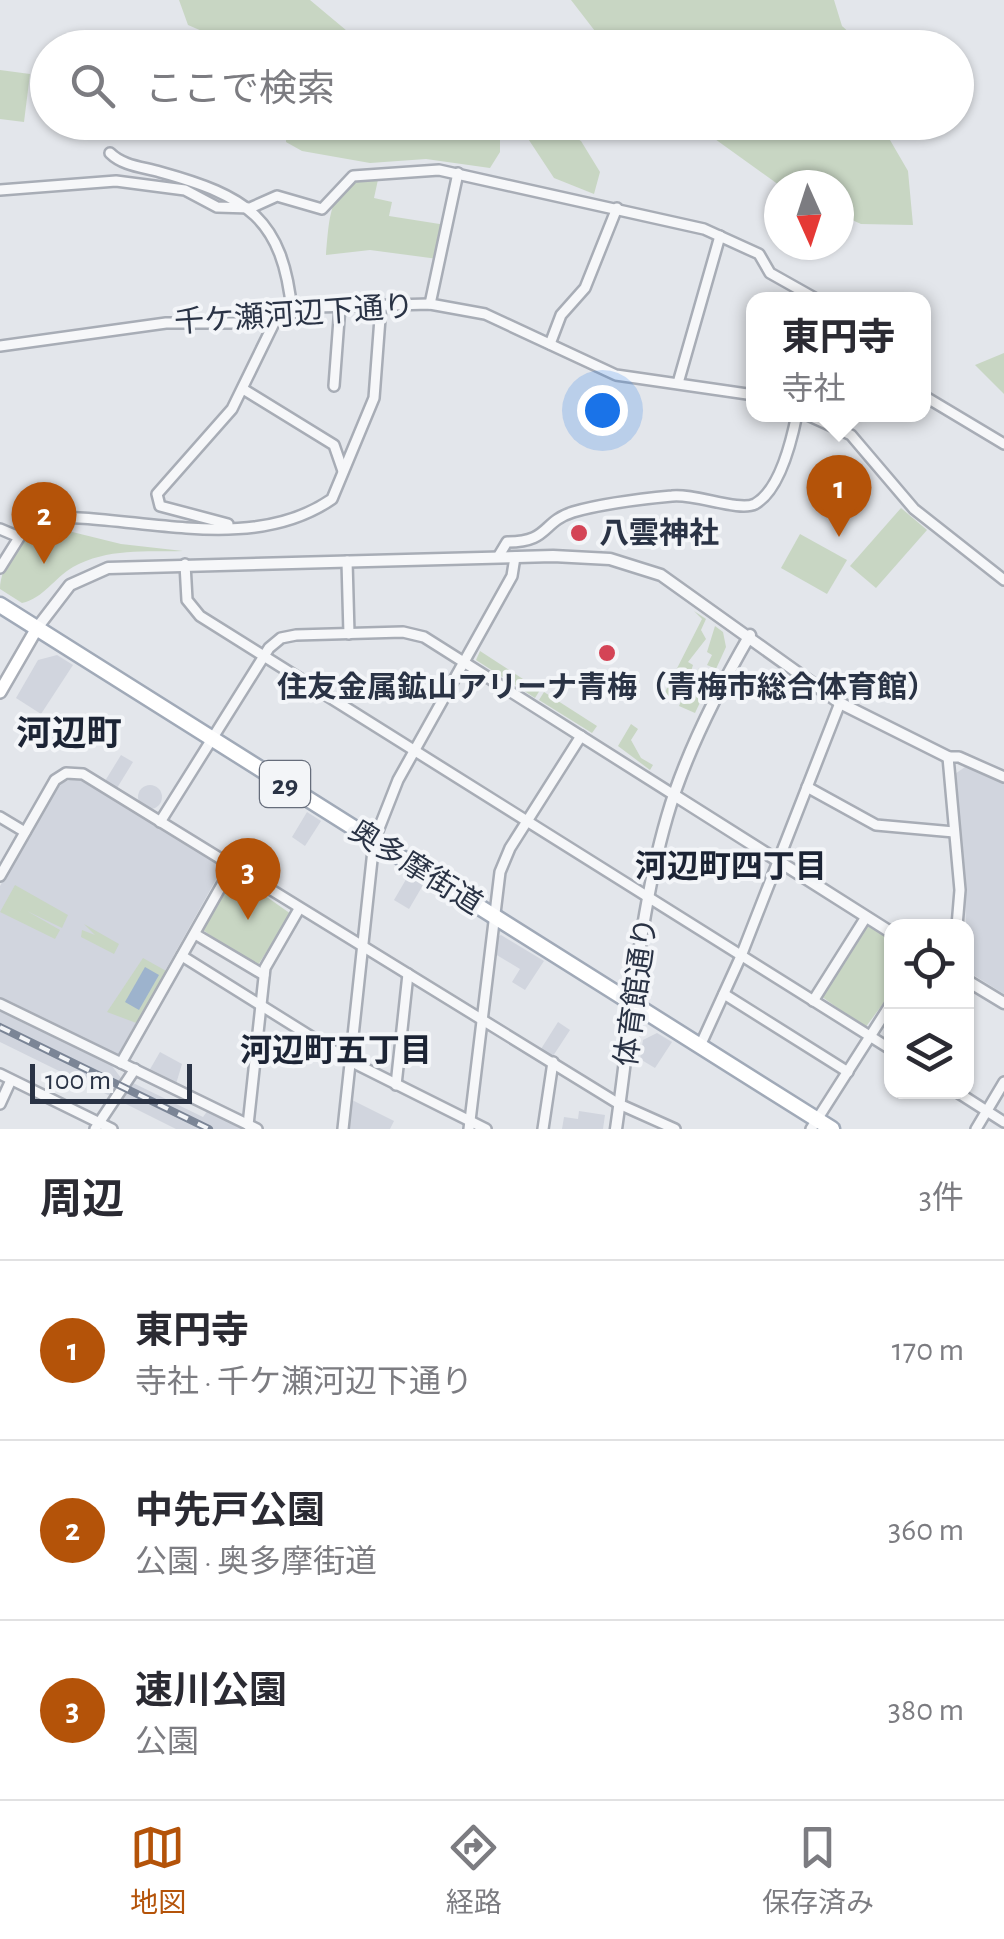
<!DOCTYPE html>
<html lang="ja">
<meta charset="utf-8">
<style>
:root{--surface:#fff;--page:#f7f7f7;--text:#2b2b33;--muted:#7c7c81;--line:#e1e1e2;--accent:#b45309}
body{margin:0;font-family:"Alegreya Sans","Noto Sans JP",sans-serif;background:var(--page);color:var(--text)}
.controls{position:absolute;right:30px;bottom:30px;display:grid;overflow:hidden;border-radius:20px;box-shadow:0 2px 8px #0004}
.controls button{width:90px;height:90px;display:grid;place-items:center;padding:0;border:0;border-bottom:2px solid var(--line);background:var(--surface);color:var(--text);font:50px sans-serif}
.compass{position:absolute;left:764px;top:170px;width:90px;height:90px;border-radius:50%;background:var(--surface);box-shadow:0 2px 8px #0004;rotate:177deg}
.scale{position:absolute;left:30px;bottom:25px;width:162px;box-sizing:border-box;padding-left:10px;border:5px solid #2a3345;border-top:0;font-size:28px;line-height:35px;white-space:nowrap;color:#2a3345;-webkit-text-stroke:8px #f3f5f8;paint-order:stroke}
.you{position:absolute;left:602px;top:410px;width:35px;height:35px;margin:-25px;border:8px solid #fff;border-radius:50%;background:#1a73e8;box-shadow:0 0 0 15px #1a73e833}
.badge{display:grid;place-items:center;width:65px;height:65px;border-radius:50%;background:var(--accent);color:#fff;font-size:32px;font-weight:700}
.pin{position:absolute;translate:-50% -82px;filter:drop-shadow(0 2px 5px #0008)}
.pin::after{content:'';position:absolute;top:52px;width:35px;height:30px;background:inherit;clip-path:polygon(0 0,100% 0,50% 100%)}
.popup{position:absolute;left:746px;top:292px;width:185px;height:130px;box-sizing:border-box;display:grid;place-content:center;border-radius:20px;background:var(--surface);filter:drop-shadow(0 2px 8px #0005);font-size:32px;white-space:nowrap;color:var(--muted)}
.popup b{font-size:38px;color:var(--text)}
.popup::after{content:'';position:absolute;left:50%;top:100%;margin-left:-20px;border:20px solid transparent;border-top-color:var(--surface)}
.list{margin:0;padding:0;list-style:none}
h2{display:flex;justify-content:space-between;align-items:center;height:130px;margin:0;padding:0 40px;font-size:42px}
h2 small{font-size:32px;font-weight:400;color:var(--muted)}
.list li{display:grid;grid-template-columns:65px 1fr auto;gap:30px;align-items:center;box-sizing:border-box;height:180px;padding:0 40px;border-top:2px solid var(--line)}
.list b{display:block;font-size:38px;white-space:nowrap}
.list p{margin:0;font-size:32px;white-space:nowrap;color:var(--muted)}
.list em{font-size:32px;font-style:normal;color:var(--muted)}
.icon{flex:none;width:55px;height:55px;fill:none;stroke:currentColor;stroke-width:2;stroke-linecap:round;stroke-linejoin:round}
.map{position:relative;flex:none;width:1004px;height:1129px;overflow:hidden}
.search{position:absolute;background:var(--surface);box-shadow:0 2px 8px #0004;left:30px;right:30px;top:30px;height:110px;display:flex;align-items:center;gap:25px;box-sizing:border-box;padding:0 35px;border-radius:55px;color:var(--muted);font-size:38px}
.sheet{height:670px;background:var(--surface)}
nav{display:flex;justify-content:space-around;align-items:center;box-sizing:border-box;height:140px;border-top:2px solid var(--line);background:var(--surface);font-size:28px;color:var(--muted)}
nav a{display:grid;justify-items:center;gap:5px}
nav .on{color:var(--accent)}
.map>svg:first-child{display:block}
.built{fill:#d1d5de}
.green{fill:#c8d6c3}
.water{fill:#9db3cd}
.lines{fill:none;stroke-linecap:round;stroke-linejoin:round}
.minor-casing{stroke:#a8adb6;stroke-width:14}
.tertiary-casing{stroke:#a8adb6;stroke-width:15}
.secondary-casing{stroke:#a8adb6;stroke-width:16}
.primary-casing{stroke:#a1aab8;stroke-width:19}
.minor{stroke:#f6f7f9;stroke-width:9}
.tertiary{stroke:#f6f7f9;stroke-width:10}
.secondary{stroke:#fff;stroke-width:11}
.primary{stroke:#fff;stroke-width:14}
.rail-casing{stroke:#7b8596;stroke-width:8}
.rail{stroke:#f3f5f8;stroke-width:4;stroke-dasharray:11;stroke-linecap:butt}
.poi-dot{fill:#d44456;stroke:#f3f5f8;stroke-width:4}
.labels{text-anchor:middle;stroke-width:8;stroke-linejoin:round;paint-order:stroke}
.shield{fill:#f3f5f8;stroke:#666d7b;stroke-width:2.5}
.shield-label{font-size:28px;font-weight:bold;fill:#2a3345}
.street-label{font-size:30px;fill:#2a3345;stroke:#f3f5f8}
.poi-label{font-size:30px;font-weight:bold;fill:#2a3345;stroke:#f3f5f8;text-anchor:start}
.neighbourhood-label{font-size:32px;font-weight:bold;fill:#1c2435;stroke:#f3f5f8}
.quarter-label{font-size:35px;font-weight:bold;fill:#1c2435;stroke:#f3f5f8}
</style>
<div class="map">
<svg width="1004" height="1129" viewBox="0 0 1004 1129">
<rect width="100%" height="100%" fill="#e3e6eb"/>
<g class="built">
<polygon points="57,655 73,665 41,714 16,698 38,660"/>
<polygon points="121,755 133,762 117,788 105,781"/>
<polygon points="968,765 1004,782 1004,994 967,971 965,890 952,776"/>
<polygon points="79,777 223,867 118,1055 0,998 0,886 58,784"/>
<circle cx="150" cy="797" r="12"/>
<polygon points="307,812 321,821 305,846 292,837"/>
<polygon points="408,876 423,885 409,909 394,900"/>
<polygon points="501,935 544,961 525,990 512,982 520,969 495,954 497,937"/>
<polygon points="0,1009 109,1062 124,1082 110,1096 0,1042"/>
<polygon points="558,1022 570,1030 553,1056 541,1049"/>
<polygon points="657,1033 672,1042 655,1068 640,1059 643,1040"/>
<polygon points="160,1052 182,1064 176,1084 149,1071"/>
<polygon points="131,1082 203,1117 208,1110 247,1129 176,1129 116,1099"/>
<polygon points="352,1100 394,1121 390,1129 349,1129"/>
<polygon points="579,1111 605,1115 603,1129 562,1129 564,1117 578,1119"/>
</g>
<g class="green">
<polygon points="179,0 310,0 359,41 393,39 420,47 239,47 188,25"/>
<polygon points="571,0 834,0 842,26 865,47 615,47 598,35"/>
<polygon points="0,70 30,74 24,122 0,119"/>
<polygon points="287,123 551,123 581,141 600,172 594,194 554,178 521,128 500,133 500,152 490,168 426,159 370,163 302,151 286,142"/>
<polygon points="704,123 892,123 890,140 908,171 913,225 861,224 839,214 839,185 779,185 708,134"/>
<path d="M 379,175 L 374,198 L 392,202 L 389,216 L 446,225 L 438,259 L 370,250 L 326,255 C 330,211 329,182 379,175 Z"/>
<polygon points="1004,353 1004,394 975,365"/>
<polygon points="901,508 927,530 876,588 850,566"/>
<path d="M 48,526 L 121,544 L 183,551 C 146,552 107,548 73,567 C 54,578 44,598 22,603 L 0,589 C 0,566 24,528 48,526 Z"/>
<polygon points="800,534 847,560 827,594 781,568"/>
<polygon points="694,611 706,619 701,630 706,639 688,662 693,665 684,693 678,691 673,703 662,698 702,619"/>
<polygon points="715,626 723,632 726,647 716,669 707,665 712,655 707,652"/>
<polygon points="480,651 540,690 535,698 476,660"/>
<polygon points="699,668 713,675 695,713 679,706 682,699 687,701"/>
<polygon points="544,692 597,726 592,733 539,700"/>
<polygon points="631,724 638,729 631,740 641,758 653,765 650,770 618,746"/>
<polygon points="237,876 291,914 256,968 203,930 233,877"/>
<polygon points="15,885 68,915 62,928 27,911 60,930 55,939 0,912"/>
<polygon points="84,924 119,944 114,954 81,937 82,930 95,935"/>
<polygon points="870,925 891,939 891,993 865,1028 821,996 864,927"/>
<polygon points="143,958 168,972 139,1024 107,1012"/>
</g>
<polygon class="water" points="145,967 159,975 139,1010 125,1002"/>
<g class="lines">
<defs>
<g id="minor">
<path d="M 110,153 C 123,166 143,167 160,172 C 247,196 283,218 292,312"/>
<polyline points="0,190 116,181 185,190 217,207 250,208 277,196 322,209 353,176 439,170 704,229 759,254 770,273 818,300"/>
<polyline points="430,304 458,173"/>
<polyline points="550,344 561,315 585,288 617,208"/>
<polyline points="0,346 166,323 256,323 316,307 430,304 485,314 616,375 754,395"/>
<polyline points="678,383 720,236"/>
<polyline points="334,386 340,306"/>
<polyline points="243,389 334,445 343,471"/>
<polyline points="924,396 1004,444"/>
<polyline points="805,414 851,435 914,509 1004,580"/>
<polyline points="228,524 160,506 157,494 232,409 276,319"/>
<polyline points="0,529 19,537"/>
<path d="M 498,557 L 507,542 C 550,542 541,522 573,512 C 604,503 640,499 672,496 C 694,493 739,512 755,504 C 780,490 792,439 797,414"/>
<polyline points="347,561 349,634"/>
<polyline points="185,564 187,600 200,616 892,1050"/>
<path d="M 0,568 L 27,525 L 36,518 C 128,511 247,558 332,499 L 374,398 L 381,305"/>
<polyline points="807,787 876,825 954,832"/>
<polyline points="0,817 25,832"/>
<polyline points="160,822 269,648 281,638 296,635 403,632 424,637 674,795"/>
<polyline points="0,876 55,780 66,773 83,774 619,1104 675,1129"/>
<polyline points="957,926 960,890 948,757 959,757 1004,777"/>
<polyline points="195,934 264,975"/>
<polyline points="182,956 350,1061 486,1129"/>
<polyline points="724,994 848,1072"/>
<polyline points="813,1001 866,917"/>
<polyline points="0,1004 257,1129"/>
<polyline points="700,1046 741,956 840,703"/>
<polyline points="121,1063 232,867"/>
<polyline points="0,1074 112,1129"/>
<polyline points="396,1085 408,974"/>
<polyline points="957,1092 1004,1122"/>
<polyline points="0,1104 11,1080"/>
<polyline points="248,1125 265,968 299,909"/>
<polyline points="95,1129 135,1069"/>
<polyline points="343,1129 374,841 398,780 512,576 515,557"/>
<polyline points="469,1129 500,872 510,848 581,736"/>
<polyline points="543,1129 553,1062"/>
<polyline points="811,1129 892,1002"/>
<polyline points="976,1129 1004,1082"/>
</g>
<g id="tertiary">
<polyline points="37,628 70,585 108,568 553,556 610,559 661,575 840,703 948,757"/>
<polyline points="674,795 892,933"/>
<polyline points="966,980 1004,1003"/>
<path d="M 616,1129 C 631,1026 638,917 667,817 C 685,754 717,692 750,635"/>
</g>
<polyline id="secondary" points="0,692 37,628"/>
<polyline id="primary" points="0,605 832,1129"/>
</defs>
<use href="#minor" class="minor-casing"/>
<use href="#tertiary" class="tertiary-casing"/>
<use href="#secondary" class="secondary-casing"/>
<use href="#primary" class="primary-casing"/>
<use href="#minor" class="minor"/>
<use href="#tertiary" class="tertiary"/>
<use href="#secondary" class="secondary"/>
<use href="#primary" class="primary"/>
<defs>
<polyline id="rail" points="0,1027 209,1129"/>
</defs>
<use href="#rail" class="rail-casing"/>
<use href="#rail" class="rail"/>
</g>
<g class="poi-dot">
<circle cx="579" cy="533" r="10"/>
<circle cx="607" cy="653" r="10"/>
</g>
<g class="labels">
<rect class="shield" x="260" y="761" width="50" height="46" rx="8"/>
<g class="shield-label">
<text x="285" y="794">29</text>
</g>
<g class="street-label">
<text transform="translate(294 314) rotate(-4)" y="10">千ケ瀬河辺下通り</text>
<text transform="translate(416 867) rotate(32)" y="10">奥多摩街道</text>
<text transform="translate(636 992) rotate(-82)" y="10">体育館通り</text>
</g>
<g class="poi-label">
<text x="599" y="543">八雲神社</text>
<text x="607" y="697" text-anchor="middle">住友金属鉱山アリーナ青梅（青梅市総合体育館）</text>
</g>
<g class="neighbourhood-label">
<text x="731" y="877">河辺町四丁目</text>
<text x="336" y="1061">河辺町五丁目</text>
</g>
<g class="quarter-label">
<text x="69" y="745">河辺町</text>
</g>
</g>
</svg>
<div class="controls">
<button><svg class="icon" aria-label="locate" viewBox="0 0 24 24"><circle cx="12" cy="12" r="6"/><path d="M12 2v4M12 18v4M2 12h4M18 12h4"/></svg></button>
<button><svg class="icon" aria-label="layers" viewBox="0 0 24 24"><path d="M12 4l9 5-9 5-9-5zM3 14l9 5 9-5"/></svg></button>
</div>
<svg class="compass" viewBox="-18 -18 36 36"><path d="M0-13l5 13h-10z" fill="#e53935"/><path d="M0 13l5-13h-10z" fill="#7c7c81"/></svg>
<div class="scale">100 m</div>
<div class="you"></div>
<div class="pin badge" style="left:839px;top:537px">1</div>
<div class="popup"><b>東円寺</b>寺社</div>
<div class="pin badge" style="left:44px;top:564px">2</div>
<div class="pin badge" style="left:248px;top:920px">3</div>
<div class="search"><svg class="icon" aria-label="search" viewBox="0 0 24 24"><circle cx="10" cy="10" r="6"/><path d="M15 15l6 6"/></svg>ここで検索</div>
</div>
<section class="sheet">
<h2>周辺<small>3件</small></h2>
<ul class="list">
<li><span class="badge">1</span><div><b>東円寺</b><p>寺社 · 千ケ瀬河辺下通り</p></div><em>170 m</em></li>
<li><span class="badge">2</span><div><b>中先戸公園</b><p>公園 · 奥多摩街道</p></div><em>360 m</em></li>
<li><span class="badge">3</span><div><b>速川公園</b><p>公園</p></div><em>380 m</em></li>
</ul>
</section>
<nav>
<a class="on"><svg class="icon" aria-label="map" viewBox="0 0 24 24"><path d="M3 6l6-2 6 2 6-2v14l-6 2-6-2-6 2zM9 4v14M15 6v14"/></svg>地図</a>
<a><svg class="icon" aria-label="directions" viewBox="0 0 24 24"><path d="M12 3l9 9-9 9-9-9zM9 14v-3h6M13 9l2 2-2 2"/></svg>経路</a>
<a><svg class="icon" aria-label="saved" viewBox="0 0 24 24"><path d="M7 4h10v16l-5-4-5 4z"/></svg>保存済み</a>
</nav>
